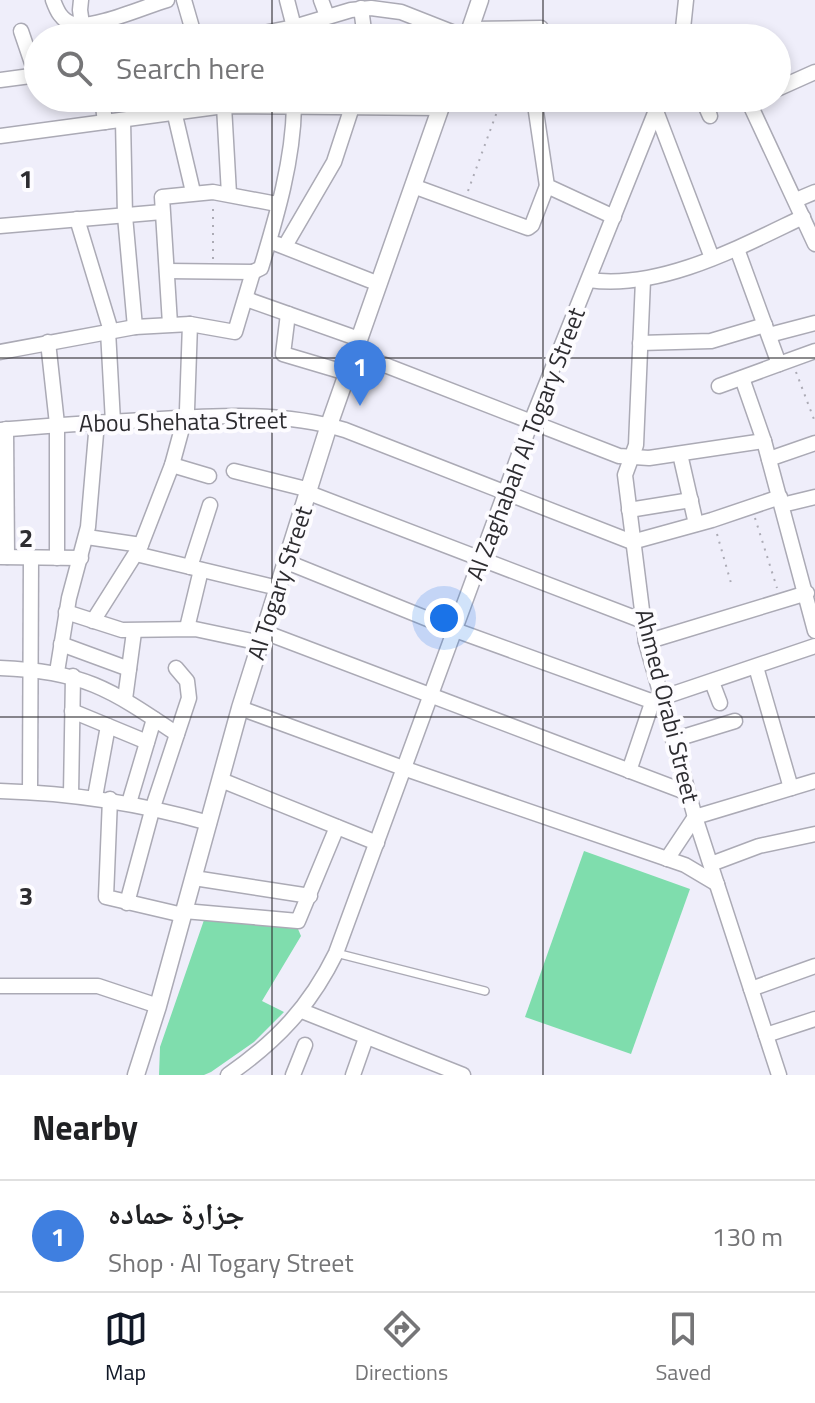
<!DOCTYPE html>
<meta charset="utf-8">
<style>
:root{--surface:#fff;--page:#f2f2f2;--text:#202124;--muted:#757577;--line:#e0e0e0;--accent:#111827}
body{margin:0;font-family:"Titillium Web","Noto Naskh Arabic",sans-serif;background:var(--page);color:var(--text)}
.you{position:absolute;left:444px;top:618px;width:28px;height:28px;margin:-20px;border:6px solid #fff;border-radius:50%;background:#1a73e8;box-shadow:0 0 0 12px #1a73e833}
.badge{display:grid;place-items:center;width:52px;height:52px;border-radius:50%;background:var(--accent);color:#fff;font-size:26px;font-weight:700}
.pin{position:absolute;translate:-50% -66px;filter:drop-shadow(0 2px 4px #0008)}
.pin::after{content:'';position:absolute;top:42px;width:28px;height:24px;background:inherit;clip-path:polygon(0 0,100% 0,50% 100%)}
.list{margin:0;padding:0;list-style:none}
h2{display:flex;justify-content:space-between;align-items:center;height:104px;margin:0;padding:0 32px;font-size:34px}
h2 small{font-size:26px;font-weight:400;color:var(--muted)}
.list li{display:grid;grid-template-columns:52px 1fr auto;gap:24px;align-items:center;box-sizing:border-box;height:112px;padding:0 32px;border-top:2px solid var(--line)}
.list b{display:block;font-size:30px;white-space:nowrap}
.list p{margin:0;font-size:26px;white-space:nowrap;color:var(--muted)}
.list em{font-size:26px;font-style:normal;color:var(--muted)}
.icon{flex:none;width:44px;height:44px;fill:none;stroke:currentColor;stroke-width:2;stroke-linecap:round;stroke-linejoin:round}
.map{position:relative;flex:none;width:815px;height:1075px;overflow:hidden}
.search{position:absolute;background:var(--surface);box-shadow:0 4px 12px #0003;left:24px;right:24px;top:24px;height:88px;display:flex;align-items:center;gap:20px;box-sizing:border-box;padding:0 28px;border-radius:44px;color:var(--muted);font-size:30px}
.sheet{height:216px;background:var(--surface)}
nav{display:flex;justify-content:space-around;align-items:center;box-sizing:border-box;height:112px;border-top:2px solid var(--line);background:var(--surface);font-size:22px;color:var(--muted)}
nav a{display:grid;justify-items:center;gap:4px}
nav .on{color:var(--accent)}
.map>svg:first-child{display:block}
.green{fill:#7fddad}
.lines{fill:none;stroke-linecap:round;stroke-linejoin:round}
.service-casing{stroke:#abaab5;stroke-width:10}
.minor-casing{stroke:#abaab5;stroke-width:17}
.tertiary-casing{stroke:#abaab5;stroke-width:19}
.path{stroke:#acabb5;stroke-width:2;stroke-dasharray:2 6;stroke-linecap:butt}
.service{stroke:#fff;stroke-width:7}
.minor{stroke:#fff;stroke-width:14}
.tertiary{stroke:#fff;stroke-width:16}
.grid{fill:none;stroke:#2d2c30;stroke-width:2;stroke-opacity:0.55}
.labels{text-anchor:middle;stroke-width:8;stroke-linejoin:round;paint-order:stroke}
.street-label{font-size:24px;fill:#2d2c30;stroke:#fdfcff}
.grid-label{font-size:26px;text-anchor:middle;font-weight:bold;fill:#2d2c30;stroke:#fdfcff;stroke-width:8;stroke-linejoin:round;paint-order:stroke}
</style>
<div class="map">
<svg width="815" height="1075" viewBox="0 0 815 1075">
<rect width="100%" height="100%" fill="#efeefa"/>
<g class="green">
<polygon points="584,851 690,889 631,1054 525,1017"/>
<polygon points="204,920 298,929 301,936 262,1001 284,1012 254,1042 211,1072 204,1075 159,1075 160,1047"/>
</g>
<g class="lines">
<defs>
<polyline id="service" points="336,953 485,991"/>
<g id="minor">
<path d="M 53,0 C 57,11 61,20 73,24 C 92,30 146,6 167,0"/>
<polyline points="81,0 80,10 84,38"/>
<polyline points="184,0 195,38"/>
<polyline points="287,0 294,27"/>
<polyline points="321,0 327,16"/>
<polyline points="361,8 365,38"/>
<polyline points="470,29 541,28"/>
<polyline points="21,31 36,75"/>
<polyline points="238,38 294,27 351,10 371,8 401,12 467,38"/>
<polyline points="682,38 686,0"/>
<polyline points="0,80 38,75"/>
<polyline points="777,89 815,72"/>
<polyline points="102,98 105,122"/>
<polyline points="534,98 547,186 614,217"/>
<polyline points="702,98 710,116"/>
<polyline points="747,98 815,244"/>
<polyline points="224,106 229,194"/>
<polyline points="174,111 193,192"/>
<polyline points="656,111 712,258"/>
<polyline points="123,120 125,216 135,327"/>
<polyline points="0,136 224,106 441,108"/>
<polyline points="413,186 528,228 532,225 547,186"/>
<polyline points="796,200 815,192"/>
<polyline points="77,219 111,331"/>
<polyline points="0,226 162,212"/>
<polyline points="277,244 379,284"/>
<polyline points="285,246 334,162 352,107"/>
<polyline points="737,249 779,364"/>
<polyline points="167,271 253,272"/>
<path d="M 253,272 L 261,268 C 277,215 293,161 294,106"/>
<path d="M 589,280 C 661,290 740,247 803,217"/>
<polyline points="643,280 636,445 625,475 646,642 695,817 779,1075"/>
<polyline points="246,299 359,339"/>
<polyline points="288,314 283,354 347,373"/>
<polyline points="170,324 162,197 213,192 277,204"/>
<polyline points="108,331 113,422"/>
<polyline points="769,335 815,323"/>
<polyline points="48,342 57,424 57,558"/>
<polyline points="640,343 711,341 765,325"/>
<polyline points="0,352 135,327 190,324 235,332 253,272"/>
<polyline points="354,353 619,456 649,458 764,441"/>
<polyline points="742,378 764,441 815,631"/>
<polyline points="719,386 815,351"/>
<polyline points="6,429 7,557"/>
<path d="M 0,430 C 47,425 95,423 142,420 C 210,416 279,410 345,430 L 632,542 L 712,520 L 780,497"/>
<polyline points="680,454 696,524"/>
<polyline points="769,459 815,443"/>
<polyline points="172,465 209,476"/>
<polyline points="234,471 310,490"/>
<polyline points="309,493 643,621"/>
<polyline points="782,505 815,497"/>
<polyline points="629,510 691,500"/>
<polyline points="87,537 141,545"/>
<polyline points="136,554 278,588"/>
<polyline points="0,557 81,558"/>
<polyline points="287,562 455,630 662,705"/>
<polyline points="190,567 210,505"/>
<polyline points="66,612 122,630 195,629 261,643"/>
<polyline points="93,621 141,545 172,465 187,410 190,324"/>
<polyline points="187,628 201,570"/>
<polyline points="264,632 688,793"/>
<polyline points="646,642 807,593"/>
<polyline points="61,644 129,669"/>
<polyline points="756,667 791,788"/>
<path d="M 0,668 C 84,671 110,689 177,734"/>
<polyline points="57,672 69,598 88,527 97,422"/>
<polyline points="712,682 720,703"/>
<polyline points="661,698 815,646"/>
<polyline points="125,699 134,632"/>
<polyline points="240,708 403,768 685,865 717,884"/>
<polyline points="72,711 147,742"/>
<polyline points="673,740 735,721"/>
<polyline points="629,771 653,700"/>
<polyline points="221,780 377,843"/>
<path d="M 0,791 C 72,793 139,803 209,823"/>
<polyline points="30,792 31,557"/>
<polyline points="71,795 73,676"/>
<polyline points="95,797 108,726"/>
<polyline points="110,799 106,897 183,915"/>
<polyline points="129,803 154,719"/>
<polyline points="667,859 695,817 815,781"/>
<polyline points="711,864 759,846 815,834"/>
<polyline points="194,878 310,896"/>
<polyline points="127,903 153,807 189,698 187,681 176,668"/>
<polyline points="184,911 298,921 337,827"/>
<polyline points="0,986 98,986 158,1006"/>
<polyline points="751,989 815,966"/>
<polyline points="302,1011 463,1075"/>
<polyline points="766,1035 815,1019"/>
<path d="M 228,1075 C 277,1041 310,1006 336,953 L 531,422 L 661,98"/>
<polyline points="293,1075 305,1045"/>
<polyline points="353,1075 366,1038"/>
</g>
<g id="tertiary">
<polyline points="467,38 480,0"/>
<polyline points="136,1075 158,1006 240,708 329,425 444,98"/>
</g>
</defs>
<use href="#service" class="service-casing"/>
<use href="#minor" class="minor-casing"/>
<use href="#tertiary" class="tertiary-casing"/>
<g class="path">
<polyline points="468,191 502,98"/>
<polyline points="213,259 213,206"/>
<polyline points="796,372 815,422"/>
<polyline points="755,518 777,588"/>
<polyline points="717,534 731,583"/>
</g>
<use href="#service" class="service"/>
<use href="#minor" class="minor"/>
<use href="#tertiary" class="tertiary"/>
</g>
<path class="grid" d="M 272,0 L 272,38M 543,0 L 543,38M 272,98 L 272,1075M 543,98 L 543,1075M 0,358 L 815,358M 0,717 L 815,717"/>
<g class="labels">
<g class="street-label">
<text transform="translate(183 422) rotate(-1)" y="8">Abou Shehata Street</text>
<text transform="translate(526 444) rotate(-69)" y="8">Al Zaghabah Al Togary Street</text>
<text transform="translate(280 583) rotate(-72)" y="8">Al Togary Street</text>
<text transform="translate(667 706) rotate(76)" y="8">Ahmed Orabi Street</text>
</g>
</g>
<g class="grid-label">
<text x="26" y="188">1</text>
<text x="26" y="547">2</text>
<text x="26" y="905">3</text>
</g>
</svg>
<div class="you"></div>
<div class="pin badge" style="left:360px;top:406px;background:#3f7fe0">1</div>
<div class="search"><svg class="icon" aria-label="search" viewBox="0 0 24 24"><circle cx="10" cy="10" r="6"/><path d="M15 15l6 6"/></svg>Search here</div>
</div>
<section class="sheet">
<h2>Nearby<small></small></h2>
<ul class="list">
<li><span class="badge" style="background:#3f7fe0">1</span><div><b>جزارة حماده</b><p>Shop · Al Togary Street</p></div><em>130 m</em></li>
</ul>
</section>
<nav>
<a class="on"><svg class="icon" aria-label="map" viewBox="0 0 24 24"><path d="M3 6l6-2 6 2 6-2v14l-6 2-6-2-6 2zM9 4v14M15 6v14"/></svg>Map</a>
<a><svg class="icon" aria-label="directions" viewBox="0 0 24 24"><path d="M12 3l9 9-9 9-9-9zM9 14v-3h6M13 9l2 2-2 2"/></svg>Directions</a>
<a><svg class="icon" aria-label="saved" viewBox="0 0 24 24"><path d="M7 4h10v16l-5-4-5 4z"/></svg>Saved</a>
</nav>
